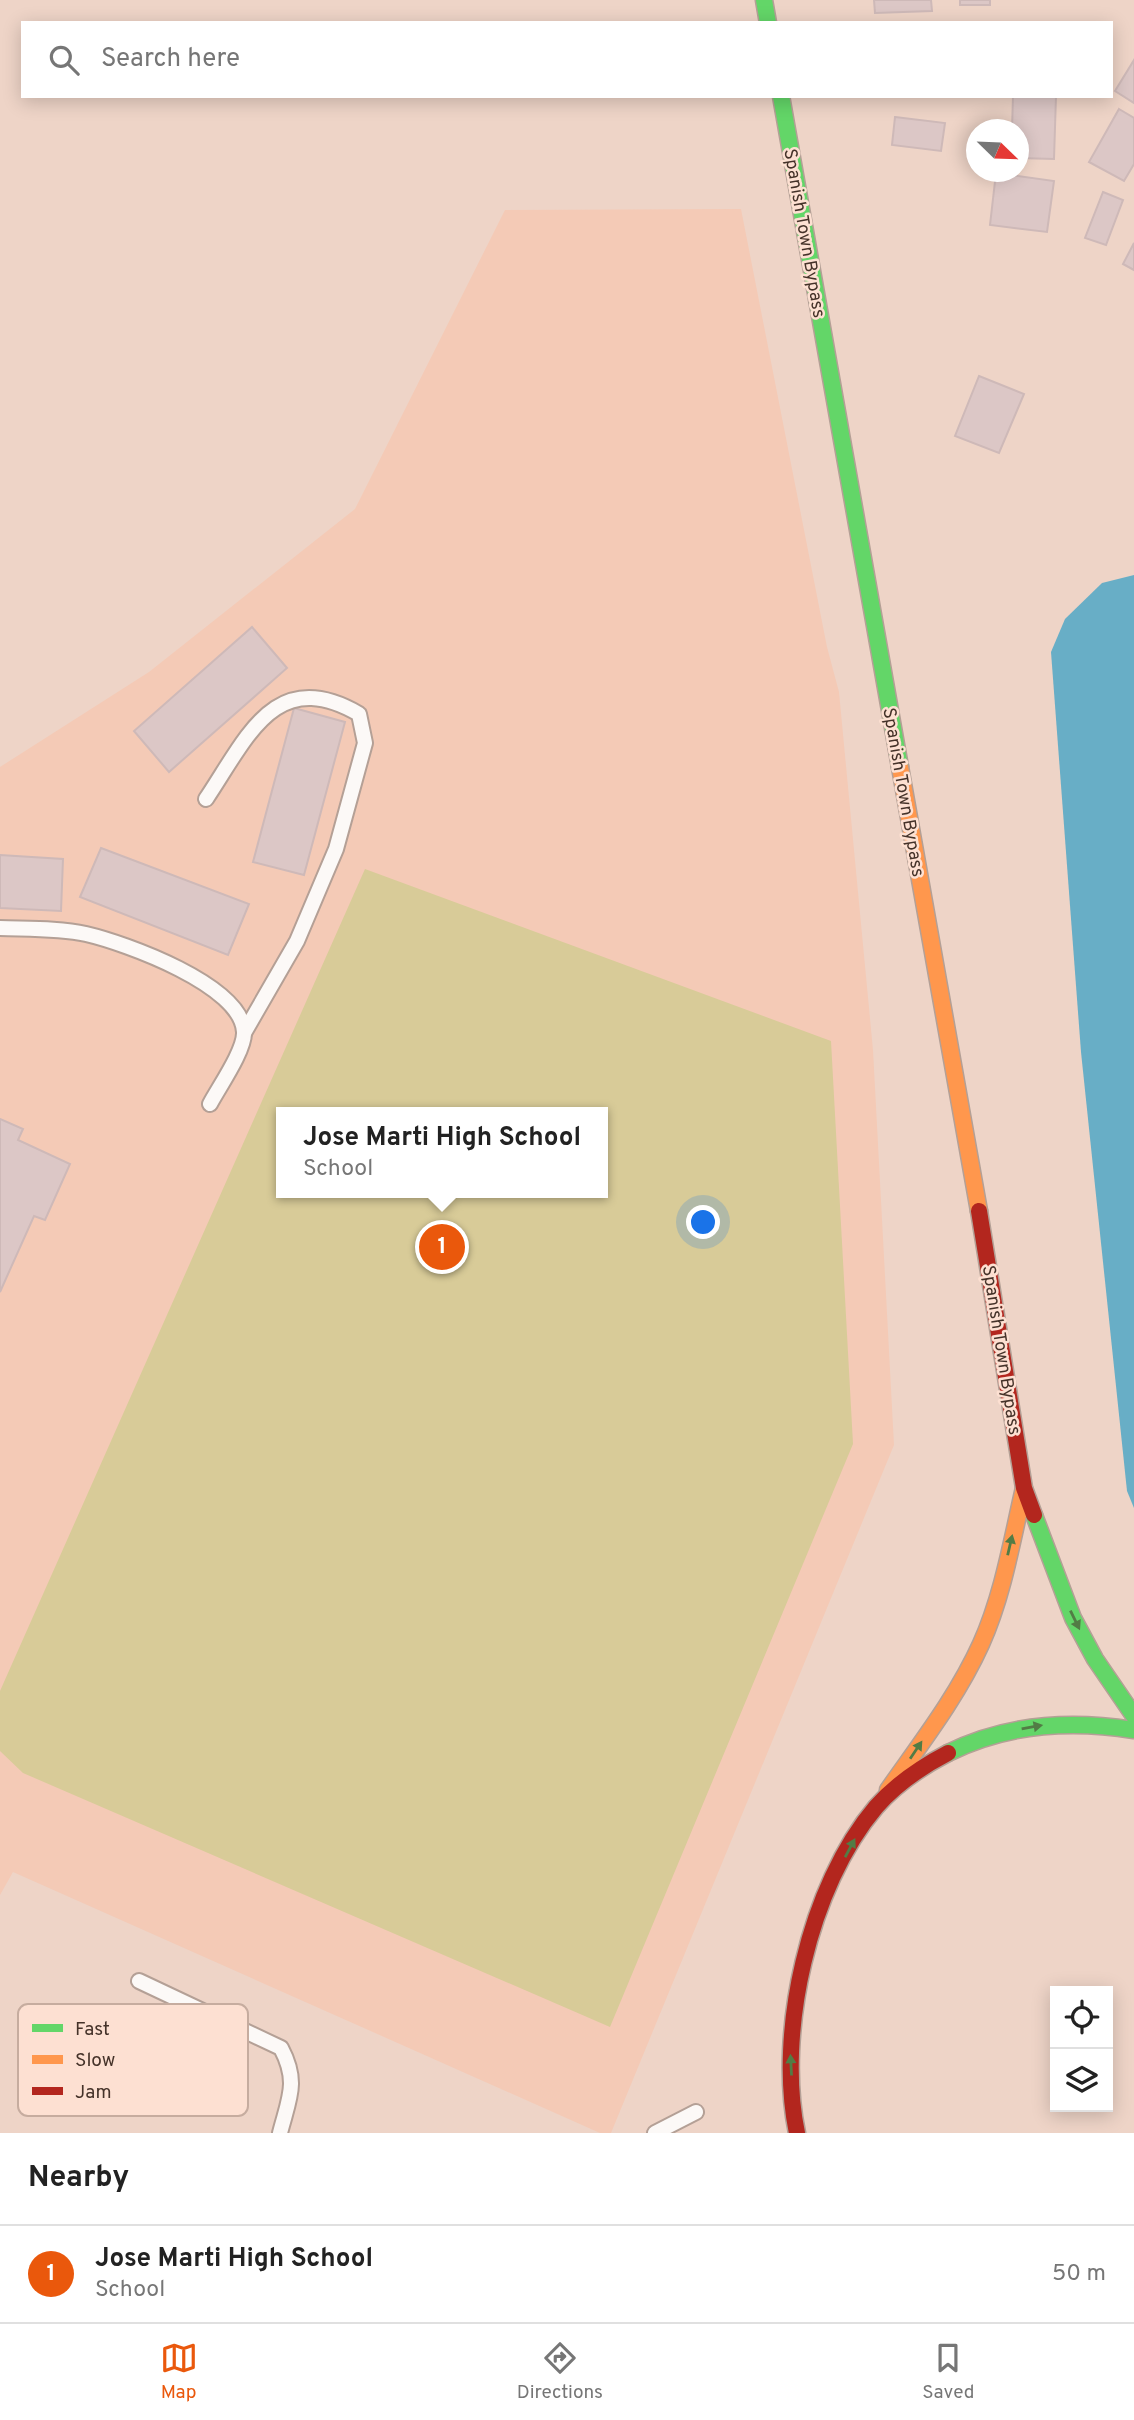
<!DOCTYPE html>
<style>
:root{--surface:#fff;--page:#f2f2f2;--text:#222;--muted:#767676;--line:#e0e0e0;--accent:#ea580c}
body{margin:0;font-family:Overpass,sans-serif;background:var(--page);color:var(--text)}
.controls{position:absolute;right:21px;bottom:21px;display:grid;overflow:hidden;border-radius:0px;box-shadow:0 4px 18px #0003}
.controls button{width:63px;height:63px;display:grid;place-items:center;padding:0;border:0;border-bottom:2px solid var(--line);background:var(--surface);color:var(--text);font:35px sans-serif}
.compass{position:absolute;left:966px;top:119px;width:63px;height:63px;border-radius:50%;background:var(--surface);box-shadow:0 4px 18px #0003;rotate:113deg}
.you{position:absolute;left:704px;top:1223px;width:24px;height:24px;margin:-18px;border:5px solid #fff;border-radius:50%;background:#1a73e8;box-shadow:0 0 0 10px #1a73e833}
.badge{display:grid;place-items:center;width:46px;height:46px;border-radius:50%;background:var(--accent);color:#fff;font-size:23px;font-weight:700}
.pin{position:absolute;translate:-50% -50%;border:4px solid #fff;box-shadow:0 2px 7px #0006}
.popup{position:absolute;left:276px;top:1107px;width:332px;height:91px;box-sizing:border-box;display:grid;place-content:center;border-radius:0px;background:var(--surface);filter:drop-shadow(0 2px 5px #0005);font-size:23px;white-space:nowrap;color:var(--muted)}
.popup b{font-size:26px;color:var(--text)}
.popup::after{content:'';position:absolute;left:50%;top:100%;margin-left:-14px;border:14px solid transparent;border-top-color:var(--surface)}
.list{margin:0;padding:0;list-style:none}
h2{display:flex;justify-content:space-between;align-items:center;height:91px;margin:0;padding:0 28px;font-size:30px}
h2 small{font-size:23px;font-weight:400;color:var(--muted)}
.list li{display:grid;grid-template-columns:46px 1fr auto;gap:21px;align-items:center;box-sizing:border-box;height:98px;padding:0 28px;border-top:2px solid var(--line)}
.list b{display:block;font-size:26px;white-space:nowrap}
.list p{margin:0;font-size:23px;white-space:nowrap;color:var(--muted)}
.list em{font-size:23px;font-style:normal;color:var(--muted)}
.icon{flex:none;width:38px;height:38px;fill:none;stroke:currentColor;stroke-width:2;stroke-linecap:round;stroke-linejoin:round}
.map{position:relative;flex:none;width:1134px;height:2133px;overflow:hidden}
.search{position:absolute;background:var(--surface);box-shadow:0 4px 18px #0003;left:21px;right:21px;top:21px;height:77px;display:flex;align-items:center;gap:18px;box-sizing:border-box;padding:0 24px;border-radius:0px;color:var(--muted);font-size:26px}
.sheet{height:189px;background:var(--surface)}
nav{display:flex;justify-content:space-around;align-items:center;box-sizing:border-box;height:98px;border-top:2px solid var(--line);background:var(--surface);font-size:19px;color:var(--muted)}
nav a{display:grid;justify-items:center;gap:4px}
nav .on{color:var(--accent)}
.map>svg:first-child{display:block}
.built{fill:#f4cab6;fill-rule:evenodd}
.green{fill:#d8cb98;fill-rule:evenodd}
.water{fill:#68aec6}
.building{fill:#dcc7c6;stroke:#ceb9b8;stroke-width:2}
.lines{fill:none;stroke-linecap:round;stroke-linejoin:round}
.lane-casing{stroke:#b4a096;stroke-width:18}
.fast-casing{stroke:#b4a096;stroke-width:19}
.slow-casing{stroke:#b4a096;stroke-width:19}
.jam-casing{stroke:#b4a096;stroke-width:19}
.lane{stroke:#fcf9f7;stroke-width:14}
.fast{stroke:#63d668;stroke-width:16}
.slow{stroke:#ff974d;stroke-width:16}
.jam{stroke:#b3261e;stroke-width:16}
.oneway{fill:#527c45}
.labels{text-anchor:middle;stroke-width:5;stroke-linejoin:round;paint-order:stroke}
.street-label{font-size:18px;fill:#453229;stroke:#fde0d2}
.key{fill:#fde0d2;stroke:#c6ac9f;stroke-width:2}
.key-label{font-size:19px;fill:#453229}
</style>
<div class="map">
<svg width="1134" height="2133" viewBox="0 0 1134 2133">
<rect width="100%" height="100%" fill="#eed4c7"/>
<path class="built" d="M 741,209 L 827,647 L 839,692 L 873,1050 L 894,1445 L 611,2133 L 600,2133 L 13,1872 L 0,1895 L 0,767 L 149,672 L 355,509 L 505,210 ZM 281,1112 L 603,1112 L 603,1193 L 281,1193 Z"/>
<path class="green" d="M 365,869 L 831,1041 L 853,1444 L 610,2027 L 23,1773 L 0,1751 L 0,1691 ZM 281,1112 L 603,1112 L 603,1193 L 281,1193 Z"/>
<polygon class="water" points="1134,575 1134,1508 1127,1491 1081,1052 1051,652 1065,619 1102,583"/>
<g class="building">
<polygon points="874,0 931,0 932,11 875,13"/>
<rect x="960" y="0" width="30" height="5"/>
<polygon points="1134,60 1134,103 1115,91"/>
<polygon points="1013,96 1056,96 1054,159 1018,158 1018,130 1012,130"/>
<polygon points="1119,109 1134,118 1134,164 1124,181 1089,162"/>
<polygon points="895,117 945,123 941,151 892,145"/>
<polygon points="996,173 1054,181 1047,232 990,225"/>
<polygon points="1103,192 1123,200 1106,245 1085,238"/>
<polygon points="1134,243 1134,270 1123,264"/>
<polygon points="979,376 1024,394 999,453 955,436"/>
<polygon points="252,627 287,668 169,772 134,731"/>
<polygon points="294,708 345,722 304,875 253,862"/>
<polygon points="101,848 249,904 228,955 80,897"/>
<polygon points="0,855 63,859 61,911 0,908"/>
<polygon points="0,1119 23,1129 18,1140 70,1164 45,1220 34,1216 0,1292"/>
</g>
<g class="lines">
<defs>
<g id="lane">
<path d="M 206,799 C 247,738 275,665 359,714 L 365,743 L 336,849 L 297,941 L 244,1033"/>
<path d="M 0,928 C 28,929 59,928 86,934 C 125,943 242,985 244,1032 C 245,1050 219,1087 210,1104"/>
<path d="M 139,1981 L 281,2048 C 299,2082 289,2098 280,2133"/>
<polyline points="655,2133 696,2112"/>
</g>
<g id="fast">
<polyline points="764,0 768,23"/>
<polyline points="781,96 900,767"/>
<polyline points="1034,1515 1073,1618 1095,1659 1134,1716"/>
<path d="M 948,1753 C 1006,1724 1071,1720 1134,1730"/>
</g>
<g id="slow">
<polyline points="900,767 979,1211"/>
<path d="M 888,1790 C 921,1743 957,1697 981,1644 C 1003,1595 1012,1540 1024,1488"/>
</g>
<g id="jam">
<polyline points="979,1211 1024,1488 1034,1515"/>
<path d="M 797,2133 C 776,2033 809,1886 876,1807 C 896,1784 921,1767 948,1753"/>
</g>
</defs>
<use href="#lane" class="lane-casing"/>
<use href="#fast" class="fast-casing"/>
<use href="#slow" class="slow-casing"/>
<use href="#jam" class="jam-casing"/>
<use href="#lane" class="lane"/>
<use href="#fast" class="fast"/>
<use href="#slow" class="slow"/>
<use href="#jam" class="jam"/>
</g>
<defs><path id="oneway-solid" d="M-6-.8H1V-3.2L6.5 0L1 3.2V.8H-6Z" transform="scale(1.75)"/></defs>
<g class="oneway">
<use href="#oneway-solid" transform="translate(1010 1545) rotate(-77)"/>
<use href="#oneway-solid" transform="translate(1075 1620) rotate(64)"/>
<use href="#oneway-solid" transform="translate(1032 1727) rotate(-10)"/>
<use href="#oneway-solid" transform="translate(916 1750) rotate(-56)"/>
<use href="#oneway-solid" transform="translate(850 1848) rotate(-62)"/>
<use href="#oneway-solid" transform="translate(791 2065) rotate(-93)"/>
</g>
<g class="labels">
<g class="street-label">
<text transform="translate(805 233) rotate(80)" y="6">Spanish Town Bypass</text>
<text transform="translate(904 792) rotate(80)" y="6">Spanish Town Bypass</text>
<text transform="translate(1002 1350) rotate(81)" y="6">Spanish Town Bypass</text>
</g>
</g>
<rect x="18" y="2004" width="230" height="112" rx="10" class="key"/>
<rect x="32" y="2024" width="31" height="8" fill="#63d668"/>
<rect x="32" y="2055" width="31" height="9" fill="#ff974d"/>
<rect x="32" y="2087" width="31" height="8" fill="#b3261e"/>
<g class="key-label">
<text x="75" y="2035">Fast</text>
<text x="75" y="2066">Slow</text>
<text x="75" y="2098">Jam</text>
</g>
</svg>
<div class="controls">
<button><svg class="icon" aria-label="locate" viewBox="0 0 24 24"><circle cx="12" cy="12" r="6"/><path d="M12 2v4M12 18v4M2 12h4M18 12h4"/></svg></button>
<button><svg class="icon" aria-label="layers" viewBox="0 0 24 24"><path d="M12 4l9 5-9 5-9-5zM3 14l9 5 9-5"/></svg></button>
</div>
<svg class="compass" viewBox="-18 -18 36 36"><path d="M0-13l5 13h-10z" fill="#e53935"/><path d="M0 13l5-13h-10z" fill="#767676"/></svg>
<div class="you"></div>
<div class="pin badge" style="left:442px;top:1247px">1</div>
<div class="popup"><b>Jose Marti High School</b>School</div>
<div class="search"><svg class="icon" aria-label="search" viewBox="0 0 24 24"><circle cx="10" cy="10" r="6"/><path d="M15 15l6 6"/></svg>Search here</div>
</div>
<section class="sheet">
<h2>Nearby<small></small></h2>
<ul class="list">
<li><span class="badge">1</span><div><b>Jose Marti High School</b><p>School</p></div><em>50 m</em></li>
</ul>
</section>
<nav>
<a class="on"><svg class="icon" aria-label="map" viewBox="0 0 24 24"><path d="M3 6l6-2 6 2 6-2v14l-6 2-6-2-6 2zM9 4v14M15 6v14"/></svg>Map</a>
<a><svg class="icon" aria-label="directions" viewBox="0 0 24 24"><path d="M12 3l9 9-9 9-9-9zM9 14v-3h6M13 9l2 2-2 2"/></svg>Directions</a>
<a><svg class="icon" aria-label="saved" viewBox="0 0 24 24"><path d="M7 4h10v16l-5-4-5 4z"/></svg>Saved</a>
</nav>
